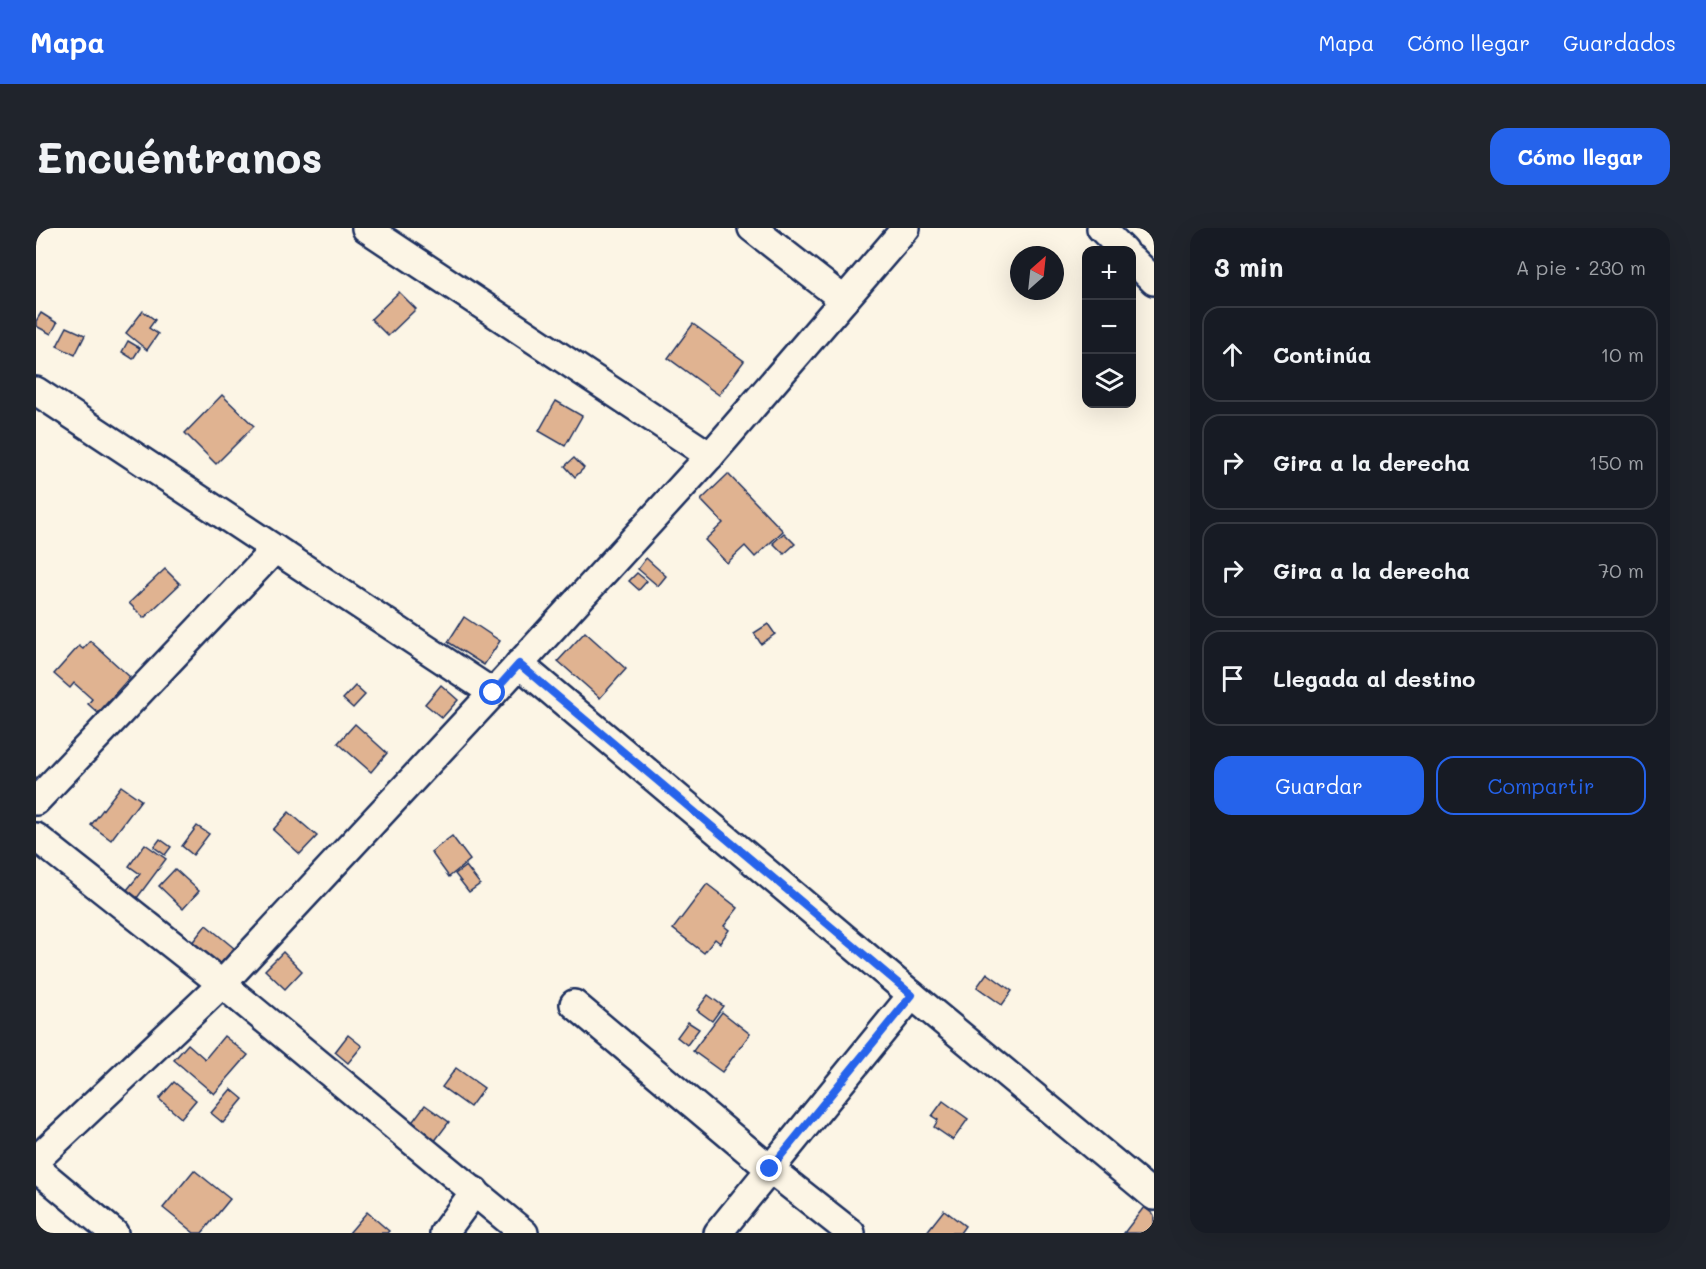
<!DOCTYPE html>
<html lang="es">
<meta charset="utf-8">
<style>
:root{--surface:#171b24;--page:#20242c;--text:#f1f3f6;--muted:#9ea1a6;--line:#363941;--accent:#2563eb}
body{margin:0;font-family:Mali,sans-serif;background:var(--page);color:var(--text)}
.controls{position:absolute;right:18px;top:18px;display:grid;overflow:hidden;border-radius:12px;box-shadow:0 6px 24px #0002}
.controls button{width:54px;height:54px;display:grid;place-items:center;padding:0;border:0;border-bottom:2px solid var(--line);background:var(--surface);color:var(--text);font:30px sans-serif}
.compass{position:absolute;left:974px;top:18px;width:54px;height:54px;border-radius:50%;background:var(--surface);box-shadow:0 6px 24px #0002;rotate:27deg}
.stop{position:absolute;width:18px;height:18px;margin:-14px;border:4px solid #2563eb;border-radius:50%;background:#fff}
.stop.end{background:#2563eb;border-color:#fff;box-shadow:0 2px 6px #0008}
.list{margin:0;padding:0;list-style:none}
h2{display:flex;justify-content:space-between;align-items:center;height:78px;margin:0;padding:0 24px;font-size:26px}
h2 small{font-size:20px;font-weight:400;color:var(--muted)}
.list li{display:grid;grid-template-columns:39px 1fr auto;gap:18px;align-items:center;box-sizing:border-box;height:96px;margin:0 12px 12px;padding:0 12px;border:2px solid var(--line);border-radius:18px}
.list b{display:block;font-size:22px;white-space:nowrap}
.list em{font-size:20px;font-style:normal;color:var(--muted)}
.actions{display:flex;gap:12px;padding:18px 24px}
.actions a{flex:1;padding:14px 0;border:2px solid var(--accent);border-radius:18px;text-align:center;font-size:21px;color:var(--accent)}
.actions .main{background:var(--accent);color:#fff}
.icon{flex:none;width:33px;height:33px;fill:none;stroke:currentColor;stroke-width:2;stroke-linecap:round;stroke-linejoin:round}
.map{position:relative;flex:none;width:1118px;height:1005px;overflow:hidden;border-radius:18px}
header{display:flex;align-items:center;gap:36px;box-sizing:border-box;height:84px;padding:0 30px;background:var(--accent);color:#fff}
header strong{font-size:28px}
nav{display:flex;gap:33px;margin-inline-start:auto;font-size:21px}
.intro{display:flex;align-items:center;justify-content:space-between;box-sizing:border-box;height:144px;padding:0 36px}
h1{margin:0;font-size:42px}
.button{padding:15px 27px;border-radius:18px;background:var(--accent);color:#fff;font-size:21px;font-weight:700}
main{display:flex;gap:36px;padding:0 36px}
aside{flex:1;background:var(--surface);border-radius:18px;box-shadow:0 6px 24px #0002}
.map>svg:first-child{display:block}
.building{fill:#e0b391;stroke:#1b2f5e;stroke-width:1.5}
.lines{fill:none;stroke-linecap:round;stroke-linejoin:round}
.street-casing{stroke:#1b2f5e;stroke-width:32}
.street{stroke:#fcf5e5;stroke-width:27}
.route{stroke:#2563eb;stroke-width:8}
</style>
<header>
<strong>Mapa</strong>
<nav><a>Mapa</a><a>Cómo llegar</a><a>Guardados</a></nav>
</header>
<div class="intro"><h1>Encuéntranos</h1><a class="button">Cómo llegar</a></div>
<main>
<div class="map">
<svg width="1118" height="1005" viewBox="0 0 1118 1005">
<rect width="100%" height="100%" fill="#fcf5e5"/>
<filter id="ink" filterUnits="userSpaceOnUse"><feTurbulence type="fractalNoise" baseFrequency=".0167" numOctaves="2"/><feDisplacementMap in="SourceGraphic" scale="12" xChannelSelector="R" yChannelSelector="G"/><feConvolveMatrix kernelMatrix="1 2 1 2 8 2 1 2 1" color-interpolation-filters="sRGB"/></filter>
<g filter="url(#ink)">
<g class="building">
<polygon points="363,64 380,81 352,108 335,91"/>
<polygon points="107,83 119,92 113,100 122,106 111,122 90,105"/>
<polygon points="5,85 21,95 15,106 0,98 0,93"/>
<polygon points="657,96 708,133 683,167 632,130"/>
<polygon points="31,99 49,107 39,127 21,118"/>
<polygon points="92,113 104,120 97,131 86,124"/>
<polygon points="186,167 218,198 180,236 149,205"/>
<polygon points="520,173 546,188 529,218 503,203"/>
<polygon points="538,230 548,240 539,249 529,238"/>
<polygon points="692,246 747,303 719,329 709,318 691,335 669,312 687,295 665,272"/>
<polygon points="748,305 759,316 748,326 737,315"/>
<polygon points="610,330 630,348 622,358 602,341"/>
<polygon points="129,341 144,356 108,390 93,375"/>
<polygon points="601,345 611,353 603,362 593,353"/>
<polygon points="428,389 464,413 448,437 412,414"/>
<polygon points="732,396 739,406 725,416 718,405"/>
<polygon points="549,404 590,441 564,470 522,433"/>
<polygon points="54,413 94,449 62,485 52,476 56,471 38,455 34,460 18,446 43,418 47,421"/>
<polygon points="405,457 422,472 406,490 389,476"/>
<polygon points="319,458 329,467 317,480 307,471"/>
<polygon points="319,496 351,525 335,544 302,515"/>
<polygon points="85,558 105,572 75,612 55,597"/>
<polygon points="253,584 281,608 264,626 237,602"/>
<polygon points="161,598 173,606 157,627 146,618"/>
<polygon points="416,608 434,632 413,649 395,624"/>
<polygon points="124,611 135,619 129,627 118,619"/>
<polygon points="109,616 130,631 101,670 91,662 104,646 93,638"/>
<polygon points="430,638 444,656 433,664 419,646"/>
<polygon points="139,641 163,663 147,681 123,658"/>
<polygon points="671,656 702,680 688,698 693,702 684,715 679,711 668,725 637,701"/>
<polygon points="170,697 198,720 182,739 155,716"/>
<polygon points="247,724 266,743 249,761 229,742"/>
<polygon points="951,745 976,763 966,777 941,759"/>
<polygon points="672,767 687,778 676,793 661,782"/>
<polygon points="686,784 714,806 686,844 657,823"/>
<polygon points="652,794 663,801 651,817 641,809"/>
<polygon points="312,807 326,818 312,835 299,824"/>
<polygon points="188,808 212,827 178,866 138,832 152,816 169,831"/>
<polygon points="420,840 448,860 434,879 406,859"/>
<polygon points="138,854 160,872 145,890 123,871"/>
<polygon points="195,861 207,871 187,895 175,885"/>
<polygon points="907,873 932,891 917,912 898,899 902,892 896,888"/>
<polygon points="389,877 413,894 398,914 374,897"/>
<polygon points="158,942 194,971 166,1005 158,1005 127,980"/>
<polygon points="1108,979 1118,987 1118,1003 1116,1005 1088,1005"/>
<polygon points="908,982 929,998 924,1005 890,1005"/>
<polygon points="331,984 353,1003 351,1005 313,1005"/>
</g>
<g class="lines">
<defs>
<g id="street">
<polyline points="330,0 674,228"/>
<polyline points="716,0 808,72"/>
<polyline points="1065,0 1087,22"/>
<polyline points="1096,31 1118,53"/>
<polyline points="0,163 457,465"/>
<polyline points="483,436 876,767 1118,968"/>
<polyline points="0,573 239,321"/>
<polyline points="0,609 186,756 488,1005"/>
<polyline points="538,776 734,941 815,1005"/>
<polyline points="0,932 186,756 457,465 674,228 870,0"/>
<polyline points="0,940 78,1005"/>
<polyline points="408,1005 439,963"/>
<polyline points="682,1005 876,767"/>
</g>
</defs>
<use href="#street" class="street-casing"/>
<use href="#street" class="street"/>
</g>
</g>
<g class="lines" filter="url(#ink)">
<polyline class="route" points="457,465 483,436 876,767 734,941"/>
</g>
</svg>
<div class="controls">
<button>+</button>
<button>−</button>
<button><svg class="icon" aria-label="layers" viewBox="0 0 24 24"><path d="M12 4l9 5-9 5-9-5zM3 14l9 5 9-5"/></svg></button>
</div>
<svg class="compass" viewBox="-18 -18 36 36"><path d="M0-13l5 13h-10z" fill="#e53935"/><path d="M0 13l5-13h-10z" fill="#9ea1a6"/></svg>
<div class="stop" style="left:457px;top:465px"></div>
<div class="stop end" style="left:734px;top:941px"></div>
</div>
<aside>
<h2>3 min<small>A pie · 230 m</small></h2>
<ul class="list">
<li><svg class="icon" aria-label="ahead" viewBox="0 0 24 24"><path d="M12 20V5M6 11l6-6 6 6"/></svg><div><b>Continúa</b></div><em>10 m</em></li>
<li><svg class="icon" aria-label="right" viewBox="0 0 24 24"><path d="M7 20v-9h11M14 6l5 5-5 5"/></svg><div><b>Gira a la derecha</b></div><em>150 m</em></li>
<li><svg class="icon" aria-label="right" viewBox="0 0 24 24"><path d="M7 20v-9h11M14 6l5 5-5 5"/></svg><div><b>Gira a la derecha</b></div><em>70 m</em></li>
<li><svg class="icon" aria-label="arrive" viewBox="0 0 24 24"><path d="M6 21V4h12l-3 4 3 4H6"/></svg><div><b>Llegada al destino</b></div></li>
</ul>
<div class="actions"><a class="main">Guardar</a><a>Compartir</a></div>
</aside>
</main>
